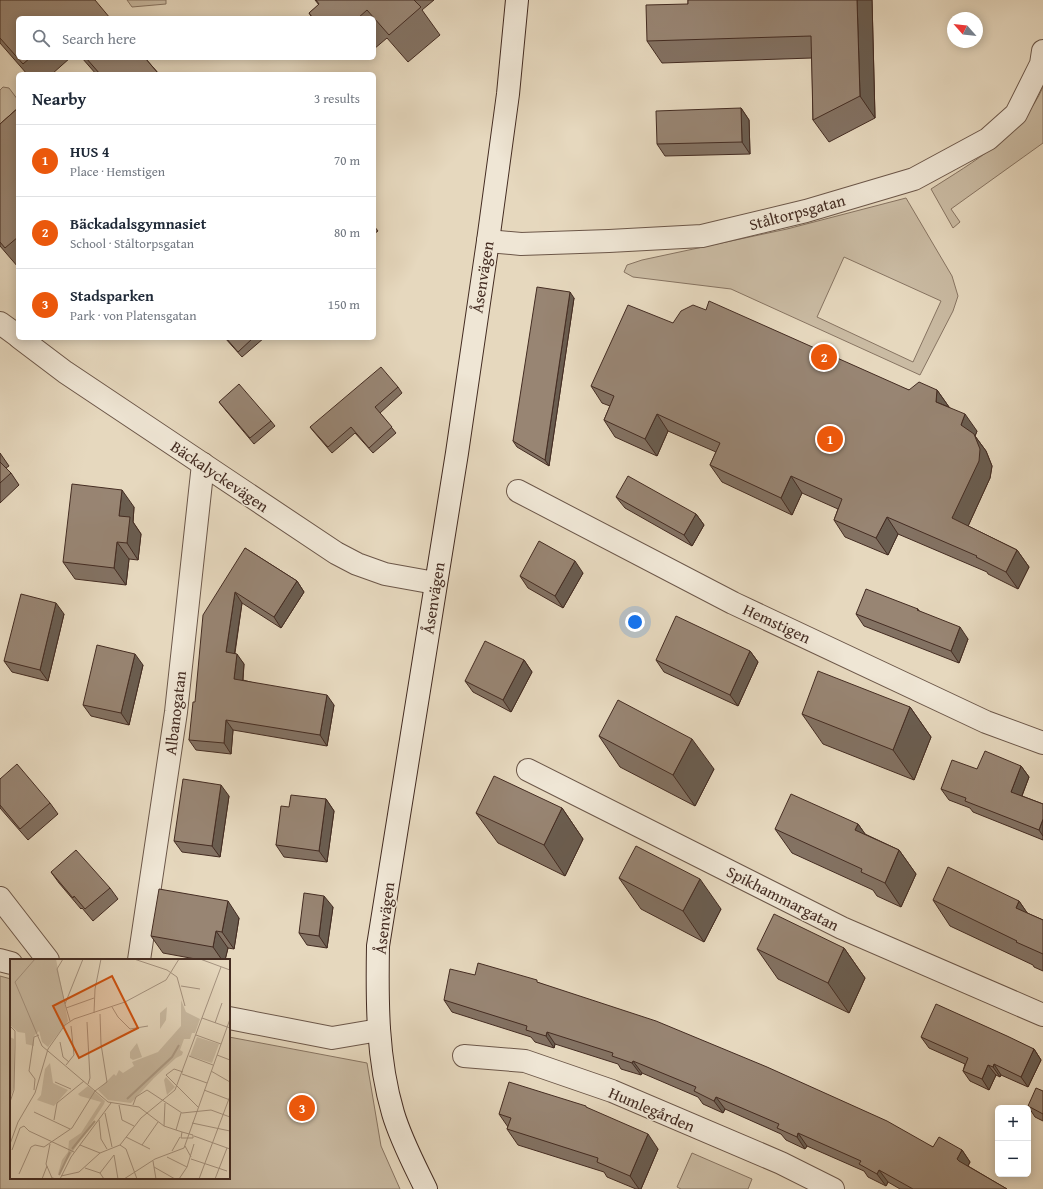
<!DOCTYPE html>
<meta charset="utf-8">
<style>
:root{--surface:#fff;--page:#f6f6f7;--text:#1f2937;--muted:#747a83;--line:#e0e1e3;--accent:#ea580c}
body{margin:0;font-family:"Gentium Book Plus",serif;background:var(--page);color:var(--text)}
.controls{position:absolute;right:12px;bottom:12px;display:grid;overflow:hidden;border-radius:6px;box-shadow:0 2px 10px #0003}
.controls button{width:36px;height:36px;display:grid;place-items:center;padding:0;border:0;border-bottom:1px solid var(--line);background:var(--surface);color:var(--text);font:20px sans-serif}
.compass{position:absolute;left:947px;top:12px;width:36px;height:36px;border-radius:50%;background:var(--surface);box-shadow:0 2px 10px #0003;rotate:297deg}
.you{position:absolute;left:635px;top:622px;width:14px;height:14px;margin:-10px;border:3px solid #fff;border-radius:50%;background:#1a73e8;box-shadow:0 0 0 6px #1a73e833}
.badge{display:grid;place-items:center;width:26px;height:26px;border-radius:50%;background:var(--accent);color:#fff;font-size:13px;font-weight:700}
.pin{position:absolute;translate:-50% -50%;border:2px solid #fff;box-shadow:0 1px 4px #0006}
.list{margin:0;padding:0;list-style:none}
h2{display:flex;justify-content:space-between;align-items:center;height:52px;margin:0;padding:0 16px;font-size:17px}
h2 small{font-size:13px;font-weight:400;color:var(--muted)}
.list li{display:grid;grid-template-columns:26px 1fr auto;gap:12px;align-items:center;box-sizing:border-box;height:72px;padding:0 16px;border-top:1px solid var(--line)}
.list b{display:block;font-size:15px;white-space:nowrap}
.list p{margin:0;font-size:13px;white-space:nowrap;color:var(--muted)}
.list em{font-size:13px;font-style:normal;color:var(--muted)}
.icon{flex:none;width:22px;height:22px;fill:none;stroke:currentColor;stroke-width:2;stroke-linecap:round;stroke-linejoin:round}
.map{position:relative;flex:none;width:1043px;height:1189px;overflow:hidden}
.search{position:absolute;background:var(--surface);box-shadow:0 2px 10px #0003;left:16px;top:16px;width:360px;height:44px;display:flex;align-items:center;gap:10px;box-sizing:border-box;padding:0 14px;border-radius:6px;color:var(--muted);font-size:15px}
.panel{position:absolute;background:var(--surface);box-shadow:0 2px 10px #0003;left:16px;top:72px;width:360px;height:268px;border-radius:6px}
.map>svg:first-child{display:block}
.green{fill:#cabba3;stroke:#877462;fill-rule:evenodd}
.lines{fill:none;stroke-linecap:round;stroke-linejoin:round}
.street-casing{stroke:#6c5749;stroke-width:24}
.secondary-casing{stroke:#442c22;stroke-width:24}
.street{stroke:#efe6d5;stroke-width:22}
.secondary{stroke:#efe6d5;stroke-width:22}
.wall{fill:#837263;stroke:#442c22}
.shaded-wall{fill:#6a5d50;stroke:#442c22}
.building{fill:#988573;stroke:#442c22}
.labels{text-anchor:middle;stroke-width:3;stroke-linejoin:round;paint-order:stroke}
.street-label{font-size:16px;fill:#442c22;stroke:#efe6d5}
.inset-river{fill:none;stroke:#af9e89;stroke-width:2}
.inset-road{fill:none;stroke:#a59380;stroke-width:1}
.view{fill:#cf520f;fill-opacity:0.15;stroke:#cf520f;stroke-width:2}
.inset-edge{fill:none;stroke:#442c22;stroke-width:2}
</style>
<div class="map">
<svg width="1043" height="1189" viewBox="0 0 1043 1189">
<rect width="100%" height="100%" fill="#e6d8be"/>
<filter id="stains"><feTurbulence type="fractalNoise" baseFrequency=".005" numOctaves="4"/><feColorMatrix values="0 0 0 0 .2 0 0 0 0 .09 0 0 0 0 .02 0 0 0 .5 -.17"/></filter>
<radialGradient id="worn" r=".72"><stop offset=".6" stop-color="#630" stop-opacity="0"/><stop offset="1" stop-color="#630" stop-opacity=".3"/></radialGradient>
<g class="green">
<polygon points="127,0 166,0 166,4 132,7"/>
<polygon points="3,87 9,88 18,100 18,108 0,125 0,90"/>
<path d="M 1043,87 L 1043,143 L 951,209 L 960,222 L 953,228 L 931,189 C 973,162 1022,135 1043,87 Z"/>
<path d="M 906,198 L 952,276 L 958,296 L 953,311 L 920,375 L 731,289 L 633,277 L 624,272 L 627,265 L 642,260 L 787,229 ZM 844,257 L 941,301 L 913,362 L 817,317 Z"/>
<polygon points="0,976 11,979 11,1178 229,1178 229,1037 367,1063 381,1146 400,1189 0,1189"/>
<polygon points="692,1153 752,1179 748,1189 681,1189 677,1187"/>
</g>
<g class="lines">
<defs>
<g id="street">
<polyline points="488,241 521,244 609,241 702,236 806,211 914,179 988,139 1016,114 1041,64 1043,51"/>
<polyline points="0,323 18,336"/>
<polyline points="20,338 65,372 336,553 357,564 385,574 435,583"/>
<polyline points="518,491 733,603 986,722 1043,743"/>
<polyline points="528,770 842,928 1043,1015"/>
<polyline points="0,898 48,960"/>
<polyline points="0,960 11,963"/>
<polyline points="139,960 176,712 203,464"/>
<polyline points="229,1018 332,1038 379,1030"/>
<polyline points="464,1056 525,1061 612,1091 781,1163 833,1189"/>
</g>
<path id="secondary" d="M 426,1189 C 414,1164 401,1140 393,1113 C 377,1059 377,1002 378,946 L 457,453 L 488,241 L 508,94 L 517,0"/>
</defs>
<use href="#street" class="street-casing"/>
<use href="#secondary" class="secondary-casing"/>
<use href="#street" class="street"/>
<use href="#secondary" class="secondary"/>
</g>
<g class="wall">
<polygon points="0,0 18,18 18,58 70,58 52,74 27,74 0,43"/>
<polygon points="315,0 434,0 422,10 440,35 408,62 387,38 374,49 374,18 312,18 309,13 319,5"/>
<polygon points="688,0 872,0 875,118 829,142 813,120 812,58 662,63 647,41 688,4"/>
<polygon points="82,58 145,58 159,74 96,74"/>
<polygon points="18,108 18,267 0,246 0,124"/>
<polygon points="741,108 749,120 750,154 665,156 657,144"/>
<polygon points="374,226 378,231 374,234"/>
<polygon points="574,298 549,466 517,447 513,441"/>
<polygon points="673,323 909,390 937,390 949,407 977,431 975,436 986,451 992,466 990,478 968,526 1017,550 1029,567 1018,589 988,574 987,572 898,534 888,555 845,537 834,520 838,509 802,493 792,515 722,482 710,465 716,452 668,431 657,456 615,437 604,420 610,406 602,403 591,386"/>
<polygon points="225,338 264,338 242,357"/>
<polygon points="398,387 402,393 380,413 396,433 373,453 355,433 332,453 314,432 310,427"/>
<polygon points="219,402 271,421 275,426 254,444 223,407"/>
<polygon points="0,453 9,466 6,468 11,473 19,485 0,503"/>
<polygon points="616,497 696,514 704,525 692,546 625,508"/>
<polygon points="134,507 133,522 141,534 138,560 129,559 126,585 75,579 63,562"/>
<polygon points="245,548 297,581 304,592 281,628 242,603 235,653 244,664 243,680 334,705 327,746 233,730 231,754 196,750 189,740"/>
<polygon points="583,573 563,608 528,588 520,576"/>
<polygon points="918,609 919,611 968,639 959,663 864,626 856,614"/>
<polygon points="64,614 48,681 12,672 4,661"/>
<polygon points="750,651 758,662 738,706 664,672 656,660"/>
<polygon points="524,660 532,672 511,712 473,692 465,681"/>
<polygon points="143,665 129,725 91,716 83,705"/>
<polygon points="910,707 931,737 914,780 823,744 802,714"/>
<polygon points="599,736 714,769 695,806 620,767"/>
<polygon points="1021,766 1029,777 1022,796 1043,804 1043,840 973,812 970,808 949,800 941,789 977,769"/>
<polygon points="0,779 50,803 58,814 28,840 0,808"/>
<polygon points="229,796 220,857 182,852 174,841"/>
<polygon points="326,799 334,811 327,862 284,857 276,845 289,807"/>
<polygon points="562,808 583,839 565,876 498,843 476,813"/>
<polygon points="858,824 865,834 899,850 916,874 901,907 877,896 873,890 792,853 775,829"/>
<polygon points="51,872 110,888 118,899 93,921 82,908 81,909 59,883"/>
<polygon points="619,878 721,909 704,942 641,909"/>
<polygon points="933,900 1019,901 1027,913 1043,920 1043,971 1034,967 1033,965 950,926"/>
<polygon points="333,907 327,948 307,945 299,933"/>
<polygon points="239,918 234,949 228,948 225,960 201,960 163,953 151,936"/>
<polygon points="844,948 865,978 849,1013 778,979 757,949"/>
<polygon points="475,975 539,983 933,1147 962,1150 970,1162 968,1166 1007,1189 900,1189 888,1182 886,1186 868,1177 864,1171 807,1146 805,1149 786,1140 781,1134 725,1109 723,1113 703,1104 698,1097 642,1073 641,1075 621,1069 618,1064 555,1044 554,1048 535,1042 531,1037 452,1012 444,1000"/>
<polygon points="921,1037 1034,1049 1041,1060 1028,1087 1001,1075 1000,1077 996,1075 989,1090 970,1081 963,1071 965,1064 929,1048"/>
<polygon points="1043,1091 1043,1121 1035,1117 1028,1106"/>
<polygon points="587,1108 658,1149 641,1189 636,1189 607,1177 604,1172 518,1145 507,1129 508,1127 499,1114"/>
</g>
<g class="shaded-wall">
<polygon points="857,0 872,0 875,118 860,96"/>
<polygon points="741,108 749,120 750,154 742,142"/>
<polygon points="570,292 574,298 549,466 545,460"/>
<polygon points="937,390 949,407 936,402"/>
<polygon points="657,414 668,431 657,456 645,439"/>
<polygon points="965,414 977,431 975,436 986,451 992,466 990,478 964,535 952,518 961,425"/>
<polygon points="791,476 802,493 792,515 781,498"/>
<polygon points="122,490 134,507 133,522 141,534 138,560 127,543 119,516"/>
<polygon points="696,514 704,525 692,546 684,535"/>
<polygon points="887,517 898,534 888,555 876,538"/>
<polygon points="117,542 129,559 126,585 114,568"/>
<polygon points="1017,550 1029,567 1018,589 1006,572"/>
<polygon points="575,561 583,573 563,608 555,596"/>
<polygon points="297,581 304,592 281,628 274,617"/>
<polygon points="235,592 242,603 233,663 226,652"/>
<polygon points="56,603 64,614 48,681 40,670"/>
<polygon points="960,627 968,639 959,663 951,651"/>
<polygon points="750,651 758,662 738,706 730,695"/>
<polygon points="135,654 143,665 129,725 121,713"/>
<polygon points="237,654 244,664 242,689 234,679"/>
<polygon points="524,660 532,672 511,712 503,700"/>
<polygon points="327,695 334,705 327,746 320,735"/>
<polygon points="910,707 931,737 914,780 893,750"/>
<polygon points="226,720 233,730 231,754 224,743"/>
<polygon points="692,739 714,769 695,806 673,775"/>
<polygon points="1021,766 1029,777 1019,803 1011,792"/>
<polygon points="221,785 229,796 220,857 212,846"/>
<polygon points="326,799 334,811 327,862 319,851"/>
<polygon points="562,808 583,839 565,876 544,845"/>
<polygon points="1043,819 1043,836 1039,830"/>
<polygon points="858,824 875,848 855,830"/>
<polygon points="899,850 916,874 901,907 885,883"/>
<polygon points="700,879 721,909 704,942 683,911"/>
<polygon points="324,896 333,907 327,948 319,936"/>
<polygon points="228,901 239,918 234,949 222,932"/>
<polygon points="1019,901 1037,927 1016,908"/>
<polygon points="216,931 228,948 225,960 222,960 213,947"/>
<polygon points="844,948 865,978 849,1013 828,983"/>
<polygon points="547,1032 555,1044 554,1048 546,1036"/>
<polygon points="1034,1049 1041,1060 1028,1087 1021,1077"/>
<polygon points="633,1061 642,1073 641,1075 632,1063"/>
<polygon points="994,1064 1001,1075 1000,1077 993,1067"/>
<polygon points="988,1065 996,1075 989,1090 982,1079"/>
<polygon points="716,1097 725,1109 723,1113 714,1101"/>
<polygon points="798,1133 807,1146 805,1149 797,1137"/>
<polygon points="648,1134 658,1149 641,1189 639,1189 630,1176"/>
<polygon points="962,1150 970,1162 965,1171 957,1159"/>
<polygon points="879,1170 888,1182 886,1186 877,1174"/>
</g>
<g class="building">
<polygon points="0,0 95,0 110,18 18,18 18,58 30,58 23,64 0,38"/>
<polygon points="316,0 414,0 421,7 389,35 367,10 358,18 313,18 309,13 319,4"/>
<polygon points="688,0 857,0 860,96 813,120 811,36 647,41 646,5 688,4"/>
<polygon points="86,58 145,58 157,72 154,74 100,74"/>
<polygon points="18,108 18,237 5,248 0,242 0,124"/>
<polygon points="741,108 742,142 657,144 656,111"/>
<polygon points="537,287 570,292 545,460 513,441"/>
<polygon points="709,301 909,390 919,382 937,390 936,402 965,414 961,425 974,434 980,449 979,461 952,518 1017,550 1006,572 976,557 977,556 887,517 876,538 834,520 842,499 791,476 781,498 710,465 720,443 657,414 645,439 604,420 614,396 591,386 628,305 673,323 681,311 693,305 706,310"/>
<polygon points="226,338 253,338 238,352"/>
<polygon points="381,367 398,387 375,407 392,427 369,448 351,427 328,447 310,427"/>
<polygon points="239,384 271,421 250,438 219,402"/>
<polygon points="0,462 11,473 0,483"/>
<polygon points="628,476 696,514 684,535 616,497"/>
<polygon points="72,484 122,490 119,516 130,517 127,543 117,542 114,568 63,562"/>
<polygon points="539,541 575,561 555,596 520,576"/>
<polygon points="245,548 297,581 274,617 235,592 226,652 237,654 234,679 327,695 320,735 226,720 224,743 189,740 193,702 195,702 203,615"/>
<polygon points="866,589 918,609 917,610 960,627 951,651 856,614"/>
<polygon points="21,594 56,603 40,670 4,661"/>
<polygon points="676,616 750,651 730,695 656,660"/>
<polygon points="485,641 524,660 503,700 465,681"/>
<polygon points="97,645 135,654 121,713 83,705"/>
<polygon points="818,671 910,707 893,750 802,714"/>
<polygon points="618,700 692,739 673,775 599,736"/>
<polygon points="985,751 1021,766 1011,792 1043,804 1043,819 1039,830 965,801 966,798 941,789 952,760 977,769"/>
<polygon points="17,764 50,803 20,829 0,805 0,779"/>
<polygon points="494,776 562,808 544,845 476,813"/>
<polygon points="183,779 221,785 212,846 174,841"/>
<polygon points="791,794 858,824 855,830 899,850 885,883 861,872 862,869 775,829"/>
<polygon points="291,795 326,799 319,851 276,845 281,806 289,807"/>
<polygon points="636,846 700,879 683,911 619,878"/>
<polygon points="76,850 110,888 85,909 74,896 73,898 51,872"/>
<polygon points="948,867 1019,901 1016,908 1043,920 1043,954 1016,942 1017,941 933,900"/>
<polygon points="159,889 228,901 222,932 216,931 213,947 151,936"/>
<polygon points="304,893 324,896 319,936 299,933"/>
<polygon points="774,914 844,948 828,983 757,949"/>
<polygon points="478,963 537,980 537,982 656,1021 767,1067 887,1121 933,1147 939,1137 962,1150 957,1159 959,1161 1007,1189 913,1189 879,1170 877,1174 859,1164 861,1161 798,1133 797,1137 777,1128 779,1124 716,1097 714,1101 694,1091 696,1087 633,1061 632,1063 612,1056 613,1053 547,1032 546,1036 526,1030 527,1026 444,1000 450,969 475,975"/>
<polygon points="936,1004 1007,1036 1034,1049 1021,1077 994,1064 993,1067 988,1065 982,1079 963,1071 968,1058 921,1037"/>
<polygon points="509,1082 586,1106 586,1107 648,1134 630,1176 597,1162 598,1158 507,1129 511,1118 499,1114"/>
<polygon points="1036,1088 1043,1091 1043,1114 1028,1106"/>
</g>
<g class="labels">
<g class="street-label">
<text transform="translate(797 212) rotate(-15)" y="6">Ståltorpsgatan</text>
<text transform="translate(482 277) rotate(-81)" y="6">Åsenvägen</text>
<text transform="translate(220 476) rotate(34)" y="6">Bäckalyckevägen</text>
<text transform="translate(433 598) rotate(-81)" y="6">Åsenvägen</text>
<text transform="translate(777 623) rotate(25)" y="6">Hemstigen</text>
<text transform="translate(175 713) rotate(-83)" y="6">Albanogatan</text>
<text transform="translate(783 898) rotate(27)" y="6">Spikhammargatan</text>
<text transform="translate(384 918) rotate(-83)" y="6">Åsenvägen</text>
<text transform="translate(652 1109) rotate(23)" y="6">Humlegården</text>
</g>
</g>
<g transform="translate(10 959)">
<rect width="220" height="220" fill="#e6d8be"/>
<path d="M 0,0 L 46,0 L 58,62 L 38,88 L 32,83 L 29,72 L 24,77 L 24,87 L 16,85 L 15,74 L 8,73 L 0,66 ZM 171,41 L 176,53 L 190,60 L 185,74 L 182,74 L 180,80 L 174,80 L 170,91 L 173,93 L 172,96 L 166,99 L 144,119 L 121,144 L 98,141 L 88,131 L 104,115 L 106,117 L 109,111 L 113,114 L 124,107 L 122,103 L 148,93 L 171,67 ZM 157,48 L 156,61 L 150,70 L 150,54 ZM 0,78 L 4,80 L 4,128 L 0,140 ZM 187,78 L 209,85 L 202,104 L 180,97 ZM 127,84 L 132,98 L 123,101 L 120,99 L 120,93 ZM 40,104 L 43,124 L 58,131 L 44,147 L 27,141 L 31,136 L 35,110 ZM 156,118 L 165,128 L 157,136 L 154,121 ZM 78,127 L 95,142 L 94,145 L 48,215 L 52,201 L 58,193 L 59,182 L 71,174 L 91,143 L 70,137 L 68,135 Z" fill="#cabba3"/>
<path class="inset-river" d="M 117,140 L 162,98 L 169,86M 62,190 L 85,162M 49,216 L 60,193"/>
<path class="inset-road" d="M 25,0 L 5,23 L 32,87 L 98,143 L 129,148 L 154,167 L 172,173M 53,0 L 47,10 L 55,45M 124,0 L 157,11 L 167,18 L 175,47M 190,0 L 220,11M 171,27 L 190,30M 102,48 L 108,58 L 120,70 L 138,67M 56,49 L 84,39M 84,54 L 85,30 L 91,0M 192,59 L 220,69M 60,62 L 55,45 L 73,0M 77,63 L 80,119 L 78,125M 205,64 L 212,44M 0,67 L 5,72 L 5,88 L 4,131 L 0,143M 186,76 L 211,85M 50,83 L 53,98 L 59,103M 207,96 L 220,101M 179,97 L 203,106M 56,106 L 64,96 L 61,67M 201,112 L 220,123M 173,113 L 164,110 L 156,116 L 188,148M 172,115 L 197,124M 45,123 L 61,130M 24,131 L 25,120 L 19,112 L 24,78 L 29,76M 194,131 L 220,141M 109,146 L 112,161 L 124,167M 123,146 L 126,138 L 137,131 L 172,154 L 201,151 L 220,158M 24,153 L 60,170M 95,154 L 102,188M 44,161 L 47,144 L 74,122M 89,161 L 91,180 L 97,190M 182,164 L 220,172M 154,167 L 155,144M 166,171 L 171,154M 172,173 L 183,176 L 183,179 L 171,179 ZM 184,177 L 220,190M 116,178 L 140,190M 0,185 L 8,163 L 25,134 L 38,90 L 55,66 L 64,60 L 115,43 L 156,21 L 169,0M 40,185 L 36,205 L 42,219 L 47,220M 70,186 L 90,194M 110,186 L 116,190 L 127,220M 132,186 L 148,163M 175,187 L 181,198M 2,191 L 10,169 L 14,167 L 19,172 L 64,193M 162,192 L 170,178M 104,196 L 108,220M 157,198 L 177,208M 181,200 L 217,212M 143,202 L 146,220M 144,208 L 165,220M 75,209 L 90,214 L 94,220M 90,214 L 104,196M 9,215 L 21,188 L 25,186 L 34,188 L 62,169 L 85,132 L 97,123 L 91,85 L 90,55M 51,217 L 69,213 L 90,194 L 110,186 L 131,159 L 165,131 L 211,8M 32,220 L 37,207M 50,220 L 61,198 L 101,144M 114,220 L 145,200 L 174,189 L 220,60M 169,220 L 177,208 L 184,185M 189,220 L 220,137M 205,220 L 217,189"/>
<path class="view" d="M 102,17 L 128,69 L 69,99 L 43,47 Z"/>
<rect width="220" height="220" class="inset-edge"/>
</g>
<rect width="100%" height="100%" filter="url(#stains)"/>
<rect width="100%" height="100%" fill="url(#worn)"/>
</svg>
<div class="controls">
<button>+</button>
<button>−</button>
</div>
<svg class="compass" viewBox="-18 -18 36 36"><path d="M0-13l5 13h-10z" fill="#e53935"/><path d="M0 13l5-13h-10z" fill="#747a83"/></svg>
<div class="you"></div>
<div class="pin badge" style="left:830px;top:439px">1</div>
<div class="pin badge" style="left:824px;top:357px">2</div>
<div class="pin badge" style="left:302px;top:1108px">3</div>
<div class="search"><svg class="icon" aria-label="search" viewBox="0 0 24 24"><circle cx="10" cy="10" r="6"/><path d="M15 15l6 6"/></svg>Search here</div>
<section class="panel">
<h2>Nearby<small>3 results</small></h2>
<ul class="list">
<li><span class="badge">1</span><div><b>HUS 4</b><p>Place · Hemstigen</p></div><em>70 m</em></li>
<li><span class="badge">2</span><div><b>Bäckadalsgymnasiet</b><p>School · Ståltorpsgatan</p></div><em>80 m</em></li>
<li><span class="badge">3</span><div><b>Stadsparken</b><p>Park · von Platensgatan</p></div><em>150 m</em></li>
</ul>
</section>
</div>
